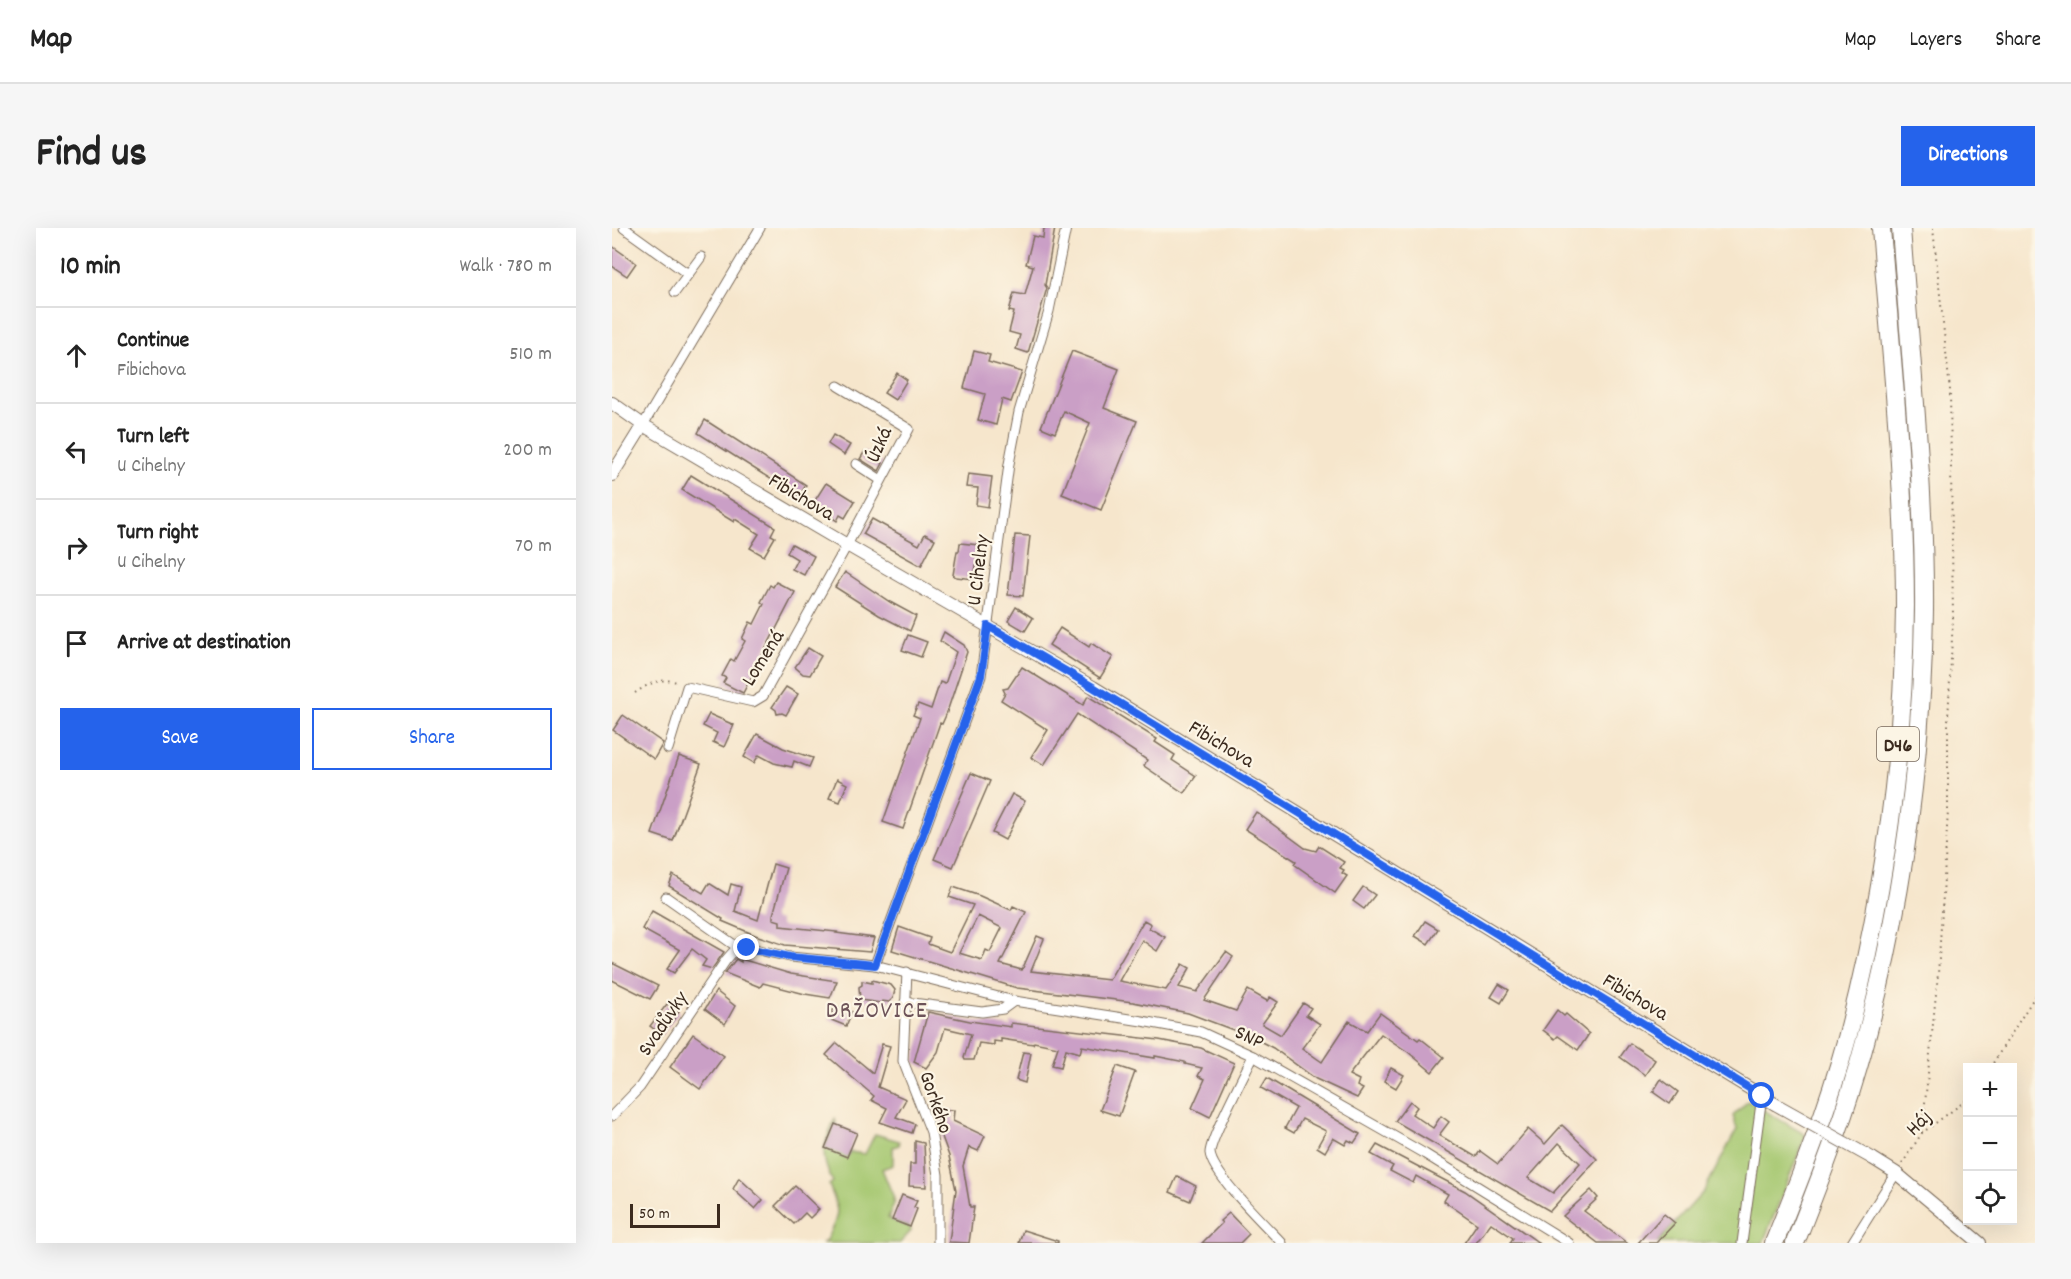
<!DOCTYPE html>
<meta charset="utf-8">
<style>
:root{--surface:#fff;--page:#f6f6f6;--text:#222;--muted:#767676;--line:#e0e0e0;--accent:#2563eb}
body{margin:0;font-family:Dekko,sans-serif;background:var(--page);color:var(--text)}
.controls{position:absolute;right:18px;bottom:18px;display:grid;overflow:hidden;border-radius:0px;box-shadow:0 6px 24px #0002}
.controls button{width:54px;height:54px;display:grid;place-items:center;padding:0;border:0;border-bottom:2px solid var(--line);background:var(--surface);color:var(--text);font:30px sans-serif}
.scale{position:absolute;left:18px;bottom:15px;width:90px;box-sizing:border-box;padding-left:6px;border:3px solid #3b2a1e;border-top:0;font-size:16px;line-height:21px;white-space:nowrap;color:#3b2a1e;-webkit-text-stroke:4px #fcf5e5;paint-order:stroke}
.stop{position:absolute;width:18px;height:18px;margin:-14px;border:4px solid #2563eb;border-radius:50%;background:#fff}
.stop.end{background:#2563eb;border-color:#fff;box-shadow:0 2px 6px #0008}
.list{margin:0;padding:0;list-style:none}
h2{display:flex;justify-content:space-between;align-items:center;height:78px;margin:0;padding:0 24px;font-size:26px}
h2 small{font-size:20px;font-weight:400;color:var(--muted)}
.list li{display:grid;grid-template-columns:39px 1fr auto;gap:18px;align-items:center;box-sizing:border-box;height:96px;padding:0 24px;border-top:2px solid var(--line)}
.list b{display:block;font-size:22px;white-space:nowrap}
.list p{margin:0;font-size:20px;white-space:nowrap;color:var(--muted)}
.list em{font-size:20px;font-style:normal;color:var(--muted)}
.actions{display:flex;gap:12px;padding:18px 24px}
.actions a{flex:1;padding:14px 0;border:2px solid var(--accent);border-radius:0px;text-align:center;font-size:21px;color:var(--accent)}
.actions .main{background:var(--accent);color:#fff}
.icon{flex:none;width:33px;height:33px;fill:none;stroke:currentColor;stroke-width:2;stroke-linecap:round;stroke-linejoin:round}
.map{position:relative;flex:none;width:1423px;height:1015px;overflow:hidden;border-radius:0px}
header{display:flex;align-items:center;gap:36px;box-sizing:border-box;height:84px;padding:0 30px;background:var(--surface);border-bottom:2px solid var(--line)}
header strong{font-size:28px}
nav{display:flex;gap:33px;margin-inline-start:auto;font-size:21px}
.intro{display:flex;align-items:center;justify-content:space-between;box-sizing:border-box;height:144px;padding:0 36px}
h1{margin:0;font-size:42px}
.button{padding:15px 27px;border-radius:0px;background:var(--accent);color:#fff;font-size:21px;font-weight:700}
main{display:flex;gap:36px;padding:0 36px}
aside{flex:1;background:var(--surface);border-radius:0px;box-shadow:0 6px 24px #0002}
.map>svg:first-child{display:block}
.green{fill:#a5c770;stroke:#707847;stroke-width:1.5}
.building{fill:#ca9fc6;fill-rule:evenodd}
.lines{fill:none;stroke-linecap:round;stroke-linejoin:round}
.minor-casing{stroke:#7c6c5b;stroke-width:11}
.tertiary-casing{stroke:#7c6c5b;stroke-width:14}
.motorway-casing{stroke:#7c6c5b;stroke-width:20}
.path{stroke:#7c6c5b;stroke-width:2;stroke-dasharray:1.5 4.5;stroke-linecap:butt}
.minor{stroke:#fff;stroke-width:9}
.tertiary{stroke:#fff;stroke-width:12}
.motorway{stroke:#fff;stroke-width:18}
.tertiary-bridge-casing{stroke:#7c6c5b;stroke-width:14;stroke-linecap:butt}
.tertiary-bridge{stroke:#fff;stroke-width:12}
.route{stroke:#2563eb;stroke-width:8}
.labels{text-anchor:middle;stroke-width:4.5;stroke-linejoin:round;paint-order:stroke}
.shield{fill:#fcf5e5;stroke:#75675a;stroke-width:1.5}
.shield-label{font-size:20px;font-weight:bold;fill:#3b2a1e}
.street-label{font-size:21px;fill:#3b2a1e;stroke:#fcf5e5}
.quarter-label{font-size:24px;letter-spacing:1.5px;fill:#6d5359;stroke:#fcf5e5}
</style>
<header>
<strong>Map</strong>
<nav><a>Map</a><a>Layers</a><a>Share</a></nav>
</header>
<div class="intro"><h1>Find us</h1><a class="button">Directions</a></div>
<main>
<aside>
<h2>10 min<small>Walk · 780 m</small></h2>
<ul class="list">
<li><svg class="icon" aria-label="ahead" viewBox="0 0 24 24"><path d="M12 20V5M6 11l6-6 6 6"/></svg><div><b>Continue</b><p>Fibichova</p></div><em>510 m</em></li>
<li><svg class="icon" aria-label="left" viewBox="0 0 24 24"><path d="M17 20v-9H6M10 6l-5 5 5 5"/></svg><div><b>Turn left</b><p>U Cihelny</p></div><em>200 m</em></li>
<li><svg class="icon" aria-label="right" viewBox="0 0 24 24"><path d="M7 20v-9h11M14 6l5 5-5 5"/></svg><div><b>Turn right</b><p>U Cihelny</p></div><em>70 m</em></li>
<li><svg class="icon" aria-label="arrive" viewBox="0 0 24 24"><path d="M6 21V4h12l-3 4 3 4H6"/></svg><div><b>Arrive at destination</b></div></li>
</ul>
<div class="actions"><a class="main">Save</a><a>Share</a></div>
</aside>
<div class="map">
<svg width="1423" height="1015" viewBox="0 0 1423 1015">
<rect width="100%" height="100%" fill="#fcf5e5"/>
<filter id="ink" filterUnits="userSpaceOnUse"><feTurbulence type="fractalNoise" baseFrequency=".0167" numOctaves="2"/><feDisplacementMap in="SourceGraphic" scale="12" xChannelSelector="R" yChannelSelector="G"/><feConvolveMatrix kernelMatrix="1 2 1 2 8 2 1 2 1" color-interpolation-filters="sRGB"/></filter>
<filter id="wash" filterUnits="userSpaceOnUse"><feTurbulence type="fractalNoise" baseFrequency=".008" numOctaves="4" result="noise"/><feDisplacementMap in="SourceGraphic" scale="24" xChannelSelector="R" yChannelSelector="G"/><feGaussianBlur stdDeviation="1.35" result="paint"/><feColorMatrix in="noise" values="0 0 0 0 0 0 0 0 0 0 0 0 0 0 0 0 0 1.4 0 .05"/><feComposite in="paint" operator="in"/></filter>
<g filter="url(#wash)">
<rect width="100%" height="100%" fill="#f6e6cc"/>
<g class="green">
<polygon points="1136,873 1194,907 1151,1015 1045,1015 1092,963 1125,901 1121,888"/>
<path d="M 223,891 L 224,896 L 214,919 L 235,928 L 238,924 L 253,926 L 263,906 L 287,913 L 287,917 L 281,919 L 281,937 L 270,941 L 282,970 L 280,972 L 283,973 L 276,990 L 298,999 L 299,1003 L 288,1015 L 210,1015 L 213,1014 C 227,986 229,986 217,957 L 221,954 C 207,928 211,917 223,891 Z"/>
</g>
<g id="blocks">
<g class="building">
<polygon points="432,0 443,0 433,57 435,60 416,125 404,121 408,107 397,104 402,84 397,83 402,65 413,67 421,38 414,36 421,8 431,10"/>
<polygon points="0,18 24,35 15,48 0,38"/>
<polygon points="362,123 378,127 376,134 410,144 399,174 390,171 384,197 366,192 373,166 352,160"/>
<polygon points="460,123 507,141 492,180 525,193 489,282 450,266 478,195 452,183 443,205 429,199"/>
<polygon points="285,145 295,152 283,172 272,165"/>
<polygon points="93,192 194,257 187,269 86,205"/>
<polygon points="221,207 238,217 232,227 216,216"/>
<polygon points="253,223 271,235 267,243 248,231"/>
<polygon points="356,246 380,249 376,279 364,277 366,260 354,259"/>
<polygon points="79,247 163,299 159,307 163,309 152,328 138,320 147,306 123,291 122,294 70,262"/>
<polygon points="214,255 243,273 233,290 228,287 225,293 200,277"/>
<polygon points="260,291 307,317 313,306 323,311 309,338 251,306"/>
<polygon points="403,307 418,308 411,368 396,367"/>
<polygon points="348,315 367,317 362,351 344,349 341,347 345,323 347,323"/>
<polygon points="180,316 202,328 192,347 180,341 185,331 175,325"/>
<polygon points="233,344 278,374 304,388 298,403 267,387 223,359"/>
<polygon points="164,354 183,364 131,465 111,455 114,450 110,448 119,431 122,433 133,413 130,411 138,394 142,396 152,376 149,374 158,357 161,359"/>
<polygon points="404,379 421,390 413,403 396,393"/>
<polygon points="448,400 477,419 479,415 501,429 488,450 437,417"/>
<polygon points="332,404 352,417 355,424 334,487 330,496 328,495 291,601 271,594 308,490 301,487 306,476 319,481 328,454 333,456 344,424 328,413"/>
<polygon points="296,407 315,414 309,429 290,422"/>
<polygon points="196,420 209,428 198,447 191,446 183,439"/>
<polygon points="410,439 471,477 476,468 545,511 543,514 563,527 560,532 584,548 572,565 532,538 535,532 465,486 432,537 419,529 436,502 389,472 393,465 391,461 396,460"/>
<polygon points="174,459 186,466 174,487 170,485 165,486 164,482 160,479"/>
<polygon points="97,486 122,497 112,519 101,514 105,505 91,498"/>
<polygon points="11,487 51,515 42,531 1,502"/>
<polygon points="145,506 171,520 201,530 197,539 182,533 180,539 162,535 147,527 142,535 132,529"/>
<polygon points="67,528 89,536 61,613 40,606"/>
<polygon points="359,545 378,553 341,639 322,631"/>
<polygon points="225,551 235,556 228,574 217,570"/>
<polygon points="400,566 413,573 393,612 380,605"/>
<polygon points="644,584 693,620 704,623 707,618 732,634 728,640 732,642 730,645 735,648 723,665 682,636 684,633 633,601"/>
<polygon points="161,636 174,640 161,687 161,691 168,693 168,698 225,704 224,705 262,710 258,724 173,717 143,707 110,693 111,691 57,658 61,647 91,665 97,655 116,667 119,656 129,659 123,683 146,692"/>
<path d="M 341,659 L 368,668 L 399,682 L 401,678 L 414,684 L 388,736 L 410,742 L 425,708 L 432,711 L 419,743 L 497,752 L 532,692 L 539,696 L 537,700 L 553,709 L 545,723 L 530,712 L 507,753 L 554,762 L 571,736 L 578,740 L 567,759 L 585,764 L 614,724 L 621,729 L 592,772 L 624,783 L 636,762 L 655,773 L 658,769 L 666,774 L 650,796 L 669,807 L 691,775 L 699,780 L 694,787 L 708,796 L 690,820 L 710,834 L 737,793 L 755,803 L 768,785 L 806,812 L 808,810 L 832,829 L 820,844 L 796,824 L 769,806 L 737,847 L 747,852 L 745,858 L 751,861 L 745,870 L 704,851 L 661,820 L 640,809 L 576,785 L 521,774 L 405,760 L 280,722 L 287,699 L 318,710 L 316,716 L 338,724 L 361,677 L 337,669 ZM 366,688 L 390,700 L 378,724 L 374,722 L 370,732 L 347,725 Z"/>
<polygon points="751,659 763,667 752,681 741,673"/>
<polygon points="40,683 112,724 100,741 90,738 94,732 80,721 62,745 55,741 68,722 30,701"/>
<polygon points="813,693 826,701 816,716 803,708"/>
<polygon points="124,731 129,734 129,731 179,746 225,753 218,770 193,766 151,755 148,759 113,745"/>
<polygon points="0,735 46,758 38,771 0,752"/>
<polygon points="260,752 279,757 283,762 281,770 277,774 270,773 269,775 248,772 247,759 250,757 250,753 260,755"/>
<polygon points="887,756 897,762 889,775 879,769"/>
<polygon points="104,763 123,778 113,796 93,781"/>
<polygon points="55,776 67,784 50,807 38,798"/>
<polygon points="223,778 240,784 234,798 217,791"/>
<polygon points="945,782 952,788 954,786 977,806 966,822 946,808 943,811 931,802"/>
<polygon points="316,784 358,793 399,799 399,795 547,812 589,820 622,835 598,889 580,880 593,851 586,848 590,840 573,836 573,834 543,828 543,830 470,818 468,825 454,821 449,839 440,837 446,819 422,814 421,816 389,811 389,814 382,813 382,817 367,815 362,832 353,832 352,830 359,806 333,800 326,824 314,840 302,834"/>
<polygon points="81,806 112,828 88,861 58,839"/>
<polygon points="225,815 261,845 270,816 278,818 266,859 294,871 284,889 303,896 300,905 268,894 275,880 259,872 262,868 214,827"/>
<polygon points="1018,815 1043,832 1033,847 1008,829"/>
<polygon points="411,824 419,825 413,855 404,852"/>
<polygon points="505,838 523,844 507,888 488,882"/>
<polygon points="779,840 792,847 784,860 772,853"/>
<polygon points="655,850 748,906 742,915 736,912 733,917 721,910 713,924 705,919 714,903 690,891 682,905 673,900 684,880 649,860"/>
<polygon points="1049,851 1066,864 1058,876 1041,864"/>
<path d="M 798,873 L 805,879 L 800,886 L 821,900 L 829,888 L 837,894 L 827,907 L 864,929 L 868,923 L 886,936 L 916,901 L 933,916 L 950,897 L 985,931 L 938,983 L 783,893 ZM 947,915 L 968,935 L 941,965 L 916,950 Z"/>
<polygon points="342,882 341,893 373,908 366,923 357,919 351,938 358,979 362,979 357,1015 337,1014 344,962 337,928 329,906 329,893 326,893 324,883"/>
<polygon points="223,896 245,905 235,929 213,920"/>
<polygon points="303,913 312,915 314,959 297,958 298,936 303,936"/>
<polygon points="765,917 853,963 927,1015 898,1015 901,1010 879,995 864,1015 852,1015 865,996 832,973 836,966 804,948 801,955 778,943 781,938 759,926"/>
<polygon points="565,948 584,958 578,973 558,964"/>
<polygon points="127,950 151,972 143,981 121,961"/>
<polygon points="183,958 207,981 198,990 193,985 182,996 163,978"/>
<polygon points="979,962 986,970 972,983 1015,1015 986,1015 951,988"/>
<polygon points="290,967 305,973 302,979 305,981 298,999 280,992"/>
<polygon points="617,985 637,1006 628,1015 590,1015 610,995 608,993"/>
<polygon points="1052,986 1063,995 1044,1015 1026,1015"/>
<polygon points="411,1002 446,1013 446,1015 407,1015"/>
</g>
</g>
</g>
<g filter="url(#ink)">
<use href="#blocks" fill-opacity="0" stroke="#7c6c5b" stroke-width="1.5"/>
<g class="lines">
<defs>
<g id="minor">
<polyline points="12,0 76,46"/>
<polyline points="63,64 89,29"/>
<polyline points="31,197 148,0"/>
<polyline points="244,236 269,252"/>
<polyline points="56,521 75,459 141,474 151,468 235,317 297,201 226,158"/>
<polyline points="54,669 128,721 143,721 178,729 263,737 402,773 530,793 589,804 641,828 813,926 957,1015"/>
<polyline points="263,737 369,448 397,236 407,184 437,83 454,0"/>
<polyline points="295,744 291,833 319,904 326,947 326,1015"/>
<polyline points="293,774 370,784 391,781 402,773"/>
<path d="M 641,828 C 633,845 598,911 598,925 C 600,946 654,998 670,1015"/>
<polyline points="0,888 28,859 114,732 121,724 128,721"/>
<polyline points="1130,1015 1150,868"/>
<polyline points="1240,1015 1284,945"/>
</g>
<g id="tertiary">
<polyline points="0,175 31,197 235,317 481,459 1163,876"/>
<polyline points="0,247 31,197"/>
<polyline points="1260,930 1284,945 1368,1015"/>
</g>
<g id="motorway">
<path d="M 1162,1015 C 1189,948 1216,880 1235,810 C 1272,669 1292,524 1293,378 C 1293,252 1279,126 1269,0"/>
<path d="M 1183,1015 C 1209,949 1235,883 1253,814 C 1291,673 1310,529 1312,383 C 1313,256 1298,127 1289,0"/>
</g>
</defs>
<use href="#minor" class="minor-casing"/>
<use href="#tertiary" class="tertiary-casing"/>
<use href="#motorway" class="motorway-casing"/>
<g class="path">
<path d="M 23,465 C 36,456 51,448 67,455"/>
<polyline points="1378,840 1423,768"/>
<polyline points="1310,905 1326,746 1331,667 1336,583 1336,493 1341,389 1338,162 1321,0"/>
<polyline points="1290,936 1310,905 1356,871"/>
</g>
<use href="#minor" class="minor"/>
<use href="#tertiary" class="tertiary"/>
<use href="#motorway" class="motorway"/>
<defs>
<polyline id="tertiary-bridge" points="1163,876 1260,930"/>
</defs>
<use href="#tertiary-bridge" class="tertiary-bridge-casing"/>
<use href="#tertiary-bridge" class="tertiary-bridge"/>
</g>
</g>
<g class="lines" filter="url(#ink)">
<polyline class="route" points="135,720 178,729 263,737 369,448 376,398 481,459 1150,868"/>
</g>
<g class="labels">
<rect class="shield" x="1265" y="499" width="42" height="34" rx="4.5"/>
<g class="shield-label">
<text x="1286" y="523">D46</text>
</g>
<g class="street-label">
<text transform="translate(266 216) rotate(-66)" y="7">Úzká</text>
<text transform="translate(190 268) rotate(31)" y="7">Fibichova</text>
<text transform="translate(365 342) rotate(-83)" y="7">U Cihelny</text>
<text transform="translate(150 429) rotate(-58)" y="7">Lomená</text>
<text transform="translate(610 515) rotate(31)" y="7">Fibichova</text>
<text transform="translate(1024 768) rotate(31)" y="7">Fibichova</text>
<text transform="translate(50 795) rotate(-56)" y="7">Svadůvky</text>
<text transform="translate(638 808) rotate(26)" y="7">SNP</text>
<text transform="translate(325 874) rotate(71)" y="7">Gorkého</text>
<text transform="translate(1306 894) rotate(-45)" y="7">Háj</text>
</g>
<g class="quarter-label">
<text x="265" y="789">DRŽOVICE</text>
</g>
</g>
</svg>
<div class="controls">
<button>+</button>
<button>−</button>
<button><svg class="icon" aria-label="locate" viewBox="0 0 24 24"><circle cx="12" cy="12" r="6"/><path d="M12 2v4M12 18v4M2 12h4M18 12h4"/></svg></button>
</div>
<div class="scale">50 m</div>
<div class="stop" style="left:1150px;top:868px"></div>
<div class="stop end" style="left:135px;top:720px"></div>
</div>
</main>
